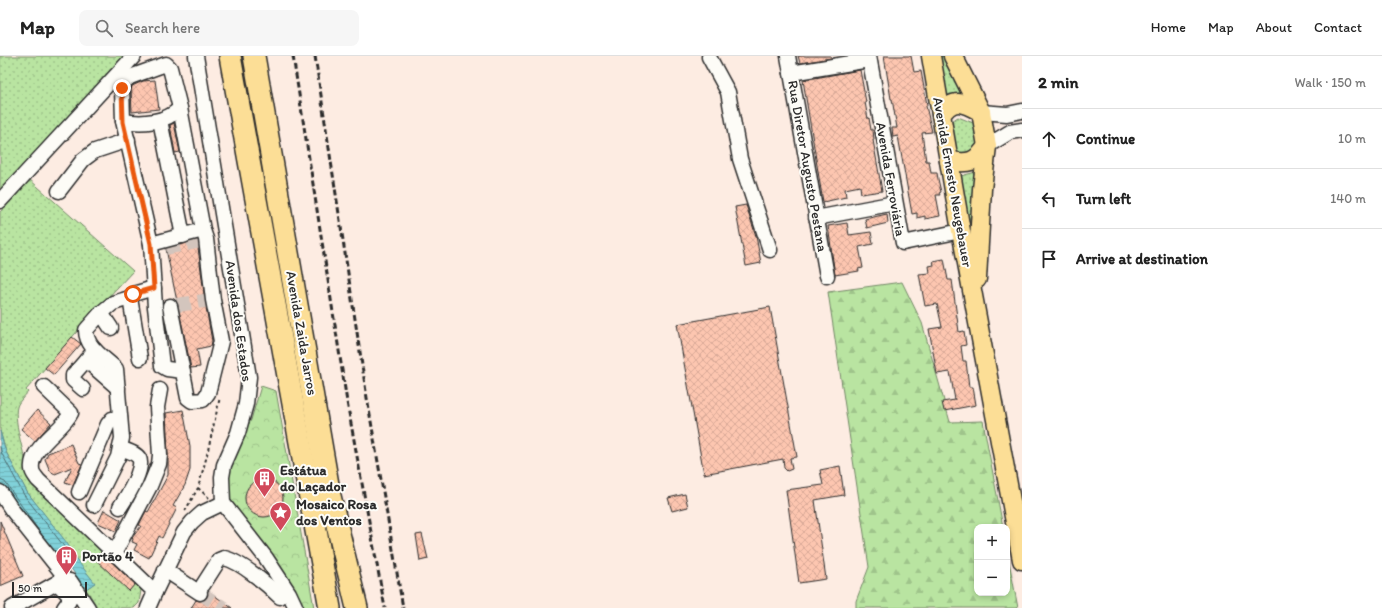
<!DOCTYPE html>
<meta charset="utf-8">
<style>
:root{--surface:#fff;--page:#f6f6f6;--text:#222;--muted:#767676;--line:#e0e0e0}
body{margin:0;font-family:Itim,sans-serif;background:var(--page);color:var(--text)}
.controls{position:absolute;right:12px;bottom:12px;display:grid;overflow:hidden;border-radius:8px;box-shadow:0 2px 6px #0003}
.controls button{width:36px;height:36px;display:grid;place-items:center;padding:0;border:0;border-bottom:1px solid var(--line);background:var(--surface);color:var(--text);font:20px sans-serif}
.scale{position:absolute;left:12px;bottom:10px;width:75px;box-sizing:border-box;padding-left:4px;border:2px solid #2b2b2b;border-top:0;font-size:11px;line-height:14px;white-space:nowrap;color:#2b2b2b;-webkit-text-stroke:3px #fdfcf7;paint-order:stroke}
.stop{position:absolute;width:12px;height:12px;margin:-9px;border:3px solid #ea580c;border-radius:50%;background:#fff}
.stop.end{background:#ea580c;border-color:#fff;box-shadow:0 1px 4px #0008}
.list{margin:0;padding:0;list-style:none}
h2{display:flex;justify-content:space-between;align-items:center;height:52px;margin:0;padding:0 16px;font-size:17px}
h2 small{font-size:13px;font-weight:400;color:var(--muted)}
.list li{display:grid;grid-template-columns:26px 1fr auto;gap:12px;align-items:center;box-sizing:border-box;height:60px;padding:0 16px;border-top:1px solid var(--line)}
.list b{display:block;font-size:15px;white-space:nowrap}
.list em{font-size:13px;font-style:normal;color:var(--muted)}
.icon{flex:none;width:22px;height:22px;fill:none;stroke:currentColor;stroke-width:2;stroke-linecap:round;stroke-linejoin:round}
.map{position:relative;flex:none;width:1022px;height:552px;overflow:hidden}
header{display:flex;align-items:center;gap:24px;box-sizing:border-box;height:56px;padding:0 20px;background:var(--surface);border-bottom:1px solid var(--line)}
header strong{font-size:19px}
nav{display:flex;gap:22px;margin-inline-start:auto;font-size:14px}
.search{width:280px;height:36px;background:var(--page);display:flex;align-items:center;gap:10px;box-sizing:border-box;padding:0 14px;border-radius:8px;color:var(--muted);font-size:15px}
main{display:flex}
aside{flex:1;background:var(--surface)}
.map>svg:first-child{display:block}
.grass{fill:url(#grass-dots);stroke:#728866}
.forest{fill:url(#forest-firs);stroke:#728866}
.park{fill:url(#park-crowns);stroke:#728866}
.water{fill:url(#water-rules);stroke:#5e8f93}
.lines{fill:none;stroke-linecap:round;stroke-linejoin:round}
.shore{stroke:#4d6d71;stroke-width:1}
.building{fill:url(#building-cross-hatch);stroke:#2b2b2b}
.minor-tunnel{stroke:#d3c5bd;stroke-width:14;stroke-dasharray:14 7;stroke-linecap:butt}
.minor-casing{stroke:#2b2b2b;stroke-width:17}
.major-casing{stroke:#2b2b2b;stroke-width:21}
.highway-casing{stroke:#2b2b2b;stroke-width:24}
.path{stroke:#2b2b2b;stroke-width:2;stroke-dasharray:3 3;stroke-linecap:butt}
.minor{stroke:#fdfcf7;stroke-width:14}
.major{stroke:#fcde96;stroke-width:18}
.highway{stroke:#fcde96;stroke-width:21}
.rail{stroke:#2b2b2b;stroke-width:3;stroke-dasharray:6 3;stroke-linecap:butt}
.route{stroke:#ea580c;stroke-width:5}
.labels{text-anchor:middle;stroke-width:4;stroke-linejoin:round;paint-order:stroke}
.street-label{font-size:14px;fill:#2b2b2b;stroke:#fdfcf7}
.poi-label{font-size:14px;font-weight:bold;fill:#2b2b2b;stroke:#fdfcf7;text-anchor:start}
</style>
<header>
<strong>Map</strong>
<div class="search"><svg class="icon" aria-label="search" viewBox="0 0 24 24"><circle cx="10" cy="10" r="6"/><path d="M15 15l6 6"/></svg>Search here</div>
<nav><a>Home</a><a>Map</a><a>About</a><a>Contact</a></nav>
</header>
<main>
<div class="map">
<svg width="1022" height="552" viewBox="0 0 1022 552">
<defs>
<pattern id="grass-dots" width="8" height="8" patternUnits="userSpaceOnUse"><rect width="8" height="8" fill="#b9e4a1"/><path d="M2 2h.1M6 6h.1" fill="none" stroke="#9fc48b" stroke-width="1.8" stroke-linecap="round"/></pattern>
<pattern id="forest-firs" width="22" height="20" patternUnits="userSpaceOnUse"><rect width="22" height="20" fill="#b9e4a1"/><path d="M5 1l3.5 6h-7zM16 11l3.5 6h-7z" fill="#9fc48b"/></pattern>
<pattern id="park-crowns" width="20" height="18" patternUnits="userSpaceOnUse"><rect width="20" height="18" fill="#b9e4a1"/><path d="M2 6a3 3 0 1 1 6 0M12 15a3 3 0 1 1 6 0" fill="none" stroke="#9fc48b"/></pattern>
<pattern id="water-rules" width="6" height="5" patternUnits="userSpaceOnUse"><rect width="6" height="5" fill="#80d1d9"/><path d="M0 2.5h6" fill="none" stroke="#6fb4ba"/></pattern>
<pattern id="building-cross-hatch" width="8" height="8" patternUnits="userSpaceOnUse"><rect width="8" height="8" fill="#fdc6b0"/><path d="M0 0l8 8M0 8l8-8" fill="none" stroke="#d9aa98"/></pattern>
</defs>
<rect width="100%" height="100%" fill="#fdece2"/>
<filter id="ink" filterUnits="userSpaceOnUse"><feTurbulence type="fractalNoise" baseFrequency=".025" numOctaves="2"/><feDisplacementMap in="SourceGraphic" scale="8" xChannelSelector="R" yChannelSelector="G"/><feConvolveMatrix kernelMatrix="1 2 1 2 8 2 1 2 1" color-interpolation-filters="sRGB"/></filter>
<g filter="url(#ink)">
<g class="grass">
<polygon points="0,0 125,0 0,137"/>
<polygon points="936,0 944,0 970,45 942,47"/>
<polygon points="958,61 981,70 983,87 974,98 958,97 950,90 947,68"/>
<polygon points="976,116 971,189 957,121"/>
<path d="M 29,123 L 133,215 L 88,263 L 26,334 L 28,336 C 25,340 18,346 17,351 C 13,365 26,407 31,422 L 136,527 L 141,534 L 139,547 L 134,552 L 98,552 L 86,533 L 94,527 L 76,503 L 66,487 L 27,436 L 6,396 L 0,375 L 0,156 Z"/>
</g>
<polygon class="forest" points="902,226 922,267 950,366 983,365 1003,471 977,471 977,537 1007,537 1007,495 1018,552 856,552 856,545 869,511 828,236"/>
<polygon class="park" points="261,330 276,335 314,552 301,552 225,439 230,401 251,364"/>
<polygon class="water" points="0,375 6,396 27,436 67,487 76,503 95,527 86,533 70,511 64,516 10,441 0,426"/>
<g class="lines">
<g class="shore">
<polyline points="0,391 2,398 24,439 63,489 72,505 71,507 66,509"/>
<polyline points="0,424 5,426 46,485"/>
</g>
</g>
<g class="building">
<polygon points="798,0 831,0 832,2 800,7"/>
<polygon points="884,0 911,0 914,16 921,15 927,49 926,50 932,76 922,77 926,105 929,105 931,117 937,117 938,123 941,136 939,137 940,139 936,139 940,160 925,163 925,160 917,162 917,157 912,158 898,80 893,81 892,72 897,72 892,43 891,43"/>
<polygon points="860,14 866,46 865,46 868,63 869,62 871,74 873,74 874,84 873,84 882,135 861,138 860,130 845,133 846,141 823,146 803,24"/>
<polygon points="155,24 159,53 132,56 131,34 132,30 143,25"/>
<polygon points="174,67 180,96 175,97 170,69"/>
<polygon points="746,149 756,180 761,207 746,210 735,151"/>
<polygon points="887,158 888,167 867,172 865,163"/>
<polygon points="847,167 849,179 871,176 873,188 859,191 863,212 858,213 859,215 835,219 828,170"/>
<polygon points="197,184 205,245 212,285 211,290 197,293 200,311 191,312 166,193"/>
<polygon points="944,203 948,224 952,224 959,276 964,275 966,289 961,290 963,305 966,305 969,331 973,331 976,349 944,355 942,346 955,344 950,316 937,318 929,273 942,271 937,248 925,250 919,218 930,217 929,210 934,209 933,205"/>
<polygon points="770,251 797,401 790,402 792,413 787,415 784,412 783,403 704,418 677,268"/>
<polygon points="72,281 81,288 54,319 45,312"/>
<polygon points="37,354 51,367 35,385 21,373"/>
<polygon points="183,354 190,390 190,414 185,429 173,450 177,452 162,482 159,480 149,502 134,494 137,488 132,486 133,483 132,482 141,470 139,469 146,455 148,456 168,419 168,399 166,357"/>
<polygon points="71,388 79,407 82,408 73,429 65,426 72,411 55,418 50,415 45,403 48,397"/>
<polygon points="840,410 844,439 815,444 826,523 799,527 786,434 823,429 820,414"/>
<circle cx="264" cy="442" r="19"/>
<polygon points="685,438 688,451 672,455 668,442"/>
<polygon points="104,454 121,464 116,475 98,467"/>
<polygon points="0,465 23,520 0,530"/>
<polygon points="422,478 428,503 420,505 416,479"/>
<polygon points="101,496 135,528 129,535 95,503"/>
<polygon points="208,536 211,537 232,552 191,552 196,544 200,545 207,542"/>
</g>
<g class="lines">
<g class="minor-tunnel">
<polyline points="166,192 201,185"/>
<polyline points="177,249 211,244"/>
<polyline points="200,537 224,552"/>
</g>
<defs>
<g id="minor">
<polyline points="196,0 249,321 246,348 238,377 224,409 222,421 223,447 266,502 289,537 296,552"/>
<polyline points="788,0 827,220"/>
<polyline points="869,0 903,187 961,175"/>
<polyline points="709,1 728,36 740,103 770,194"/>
<polyline points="791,17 869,4"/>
<polyline points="981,56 1007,58 1022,55"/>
<polyline points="160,64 183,180"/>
<path d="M 123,65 C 142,68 166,67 180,52"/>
<polyline points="987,90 1010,76 1022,74"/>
<polyline points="59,135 83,104 95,95 128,84"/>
<polyline points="0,145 134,0"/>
<polyline points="816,162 895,147"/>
<polyline points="151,188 203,174"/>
<polyline points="170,250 188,342 192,345 203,344 208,337 221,285 213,244 206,183 203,174 180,52 170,12 166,8 130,21 125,25 122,32 123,65 151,188 155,251 162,310 167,313 183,315"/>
<polyline points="101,257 111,272"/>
<polyline points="140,302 130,242 133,238 154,232"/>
<polyline points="86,304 118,332"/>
<path d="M 44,331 L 71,357 C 63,374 29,392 32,413 C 32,417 36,421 38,424 L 155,536"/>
<polyline points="83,333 73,324 73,319 95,294"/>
<path d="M 120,392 C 125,394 136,397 139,402 C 145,412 126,442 120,451"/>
<polyline points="0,436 12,454 62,517"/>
<polyline points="79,436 108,368 112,363 120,362"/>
<path d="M 94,449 L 118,401 L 122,382 L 116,313 C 104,301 86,292 86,274 L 101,257 L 113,247 L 130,242"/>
<polyline points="114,498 150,430 159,408 160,399 157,351 160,334"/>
<polyline points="165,514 200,537"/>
<polyline points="70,525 88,552"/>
<polyline points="57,527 69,539 69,545 64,552"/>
<path d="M 203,529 L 219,504 L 224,502 C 240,505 268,529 280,541"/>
<polyline points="12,552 60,525"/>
<polyline points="148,552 155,536 184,476 192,466 202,457 223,447"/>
</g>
<g id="major">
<polyline points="931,0 961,175 1022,504"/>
<polyline points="953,0 981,56 987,90 982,133 977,223"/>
<path d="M 941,59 C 954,40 964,47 981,56"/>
<path d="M 949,105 C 968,108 976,107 987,90"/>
</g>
<g id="highway">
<polyline points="230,0 330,552"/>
<polyline points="254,0 330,440 357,552"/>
</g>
</defs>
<use href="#minor" class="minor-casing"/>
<use href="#major" class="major-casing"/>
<use href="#highway" class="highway-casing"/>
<g class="path">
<polyline points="198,432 209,442"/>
<polyline points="185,455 198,432 206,403 220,341"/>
</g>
<use href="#minor" class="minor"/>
<use href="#major" class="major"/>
<use href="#highway" class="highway"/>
<g class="rail">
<polyline points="293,0 347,346 385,552"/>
<polyline points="315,0 367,342 403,552"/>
</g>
</g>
</g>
<g class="lines" filter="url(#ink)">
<polyline class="route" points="122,32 123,66 151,188 154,232 133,238"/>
</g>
<defs>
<symbol id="building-pin" viewBox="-11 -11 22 30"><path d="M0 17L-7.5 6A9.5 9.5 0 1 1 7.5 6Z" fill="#d1495b" stroke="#fdfcf7"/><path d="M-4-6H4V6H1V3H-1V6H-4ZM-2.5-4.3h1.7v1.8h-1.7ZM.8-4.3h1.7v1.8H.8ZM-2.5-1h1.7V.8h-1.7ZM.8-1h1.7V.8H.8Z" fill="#fff"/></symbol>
<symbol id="sight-pin" viewBox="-11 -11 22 30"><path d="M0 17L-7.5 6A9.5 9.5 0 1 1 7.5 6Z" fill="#d1495b" stroke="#fdfcf7"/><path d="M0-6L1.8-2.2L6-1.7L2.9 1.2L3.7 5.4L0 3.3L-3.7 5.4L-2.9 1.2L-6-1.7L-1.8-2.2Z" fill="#fff"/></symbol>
</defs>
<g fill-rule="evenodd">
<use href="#building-pin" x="252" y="410" width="25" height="34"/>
<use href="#sight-pin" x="268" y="444" width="25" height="34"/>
<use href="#building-pin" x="54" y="488" width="25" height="34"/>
</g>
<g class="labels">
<g class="street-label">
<text transform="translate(808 110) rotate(80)" y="5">Rua Diretor Augusto Pestana</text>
<text transform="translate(891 123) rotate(80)" y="5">Avenida Ferroviária</text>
<text transform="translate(953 126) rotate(80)" y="5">Avenida Ernesto Neugebauer</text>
<text transform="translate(239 265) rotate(82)" y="5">Avenida dos Estados</text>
<text transform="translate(302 277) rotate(80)" y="5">Avenida Zaida Jarros</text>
</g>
<g class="poi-label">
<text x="280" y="419">Estátua<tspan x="280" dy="16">do Laçador</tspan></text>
<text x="296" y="453">Mosaico Rosa<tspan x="296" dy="16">dos Ventos</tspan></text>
<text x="82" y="505">Portão 4</text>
</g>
</g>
</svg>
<div class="controls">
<button>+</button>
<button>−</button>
</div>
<div class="scale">50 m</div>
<div class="stop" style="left:133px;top:238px"></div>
<div class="stop end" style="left:122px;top:32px"></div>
</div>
<aside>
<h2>2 min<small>Walk · 150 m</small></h2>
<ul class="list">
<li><svg class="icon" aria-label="ahead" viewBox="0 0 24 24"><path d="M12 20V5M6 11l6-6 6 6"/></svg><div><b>Continue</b></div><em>10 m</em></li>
<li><svg class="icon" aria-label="left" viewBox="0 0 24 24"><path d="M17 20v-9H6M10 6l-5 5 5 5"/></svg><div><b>Turn left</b></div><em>140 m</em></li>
<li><svg class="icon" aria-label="arrive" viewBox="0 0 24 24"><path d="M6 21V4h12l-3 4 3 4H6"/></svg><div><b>Arrive at destination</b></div></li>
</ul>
</aside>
</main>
